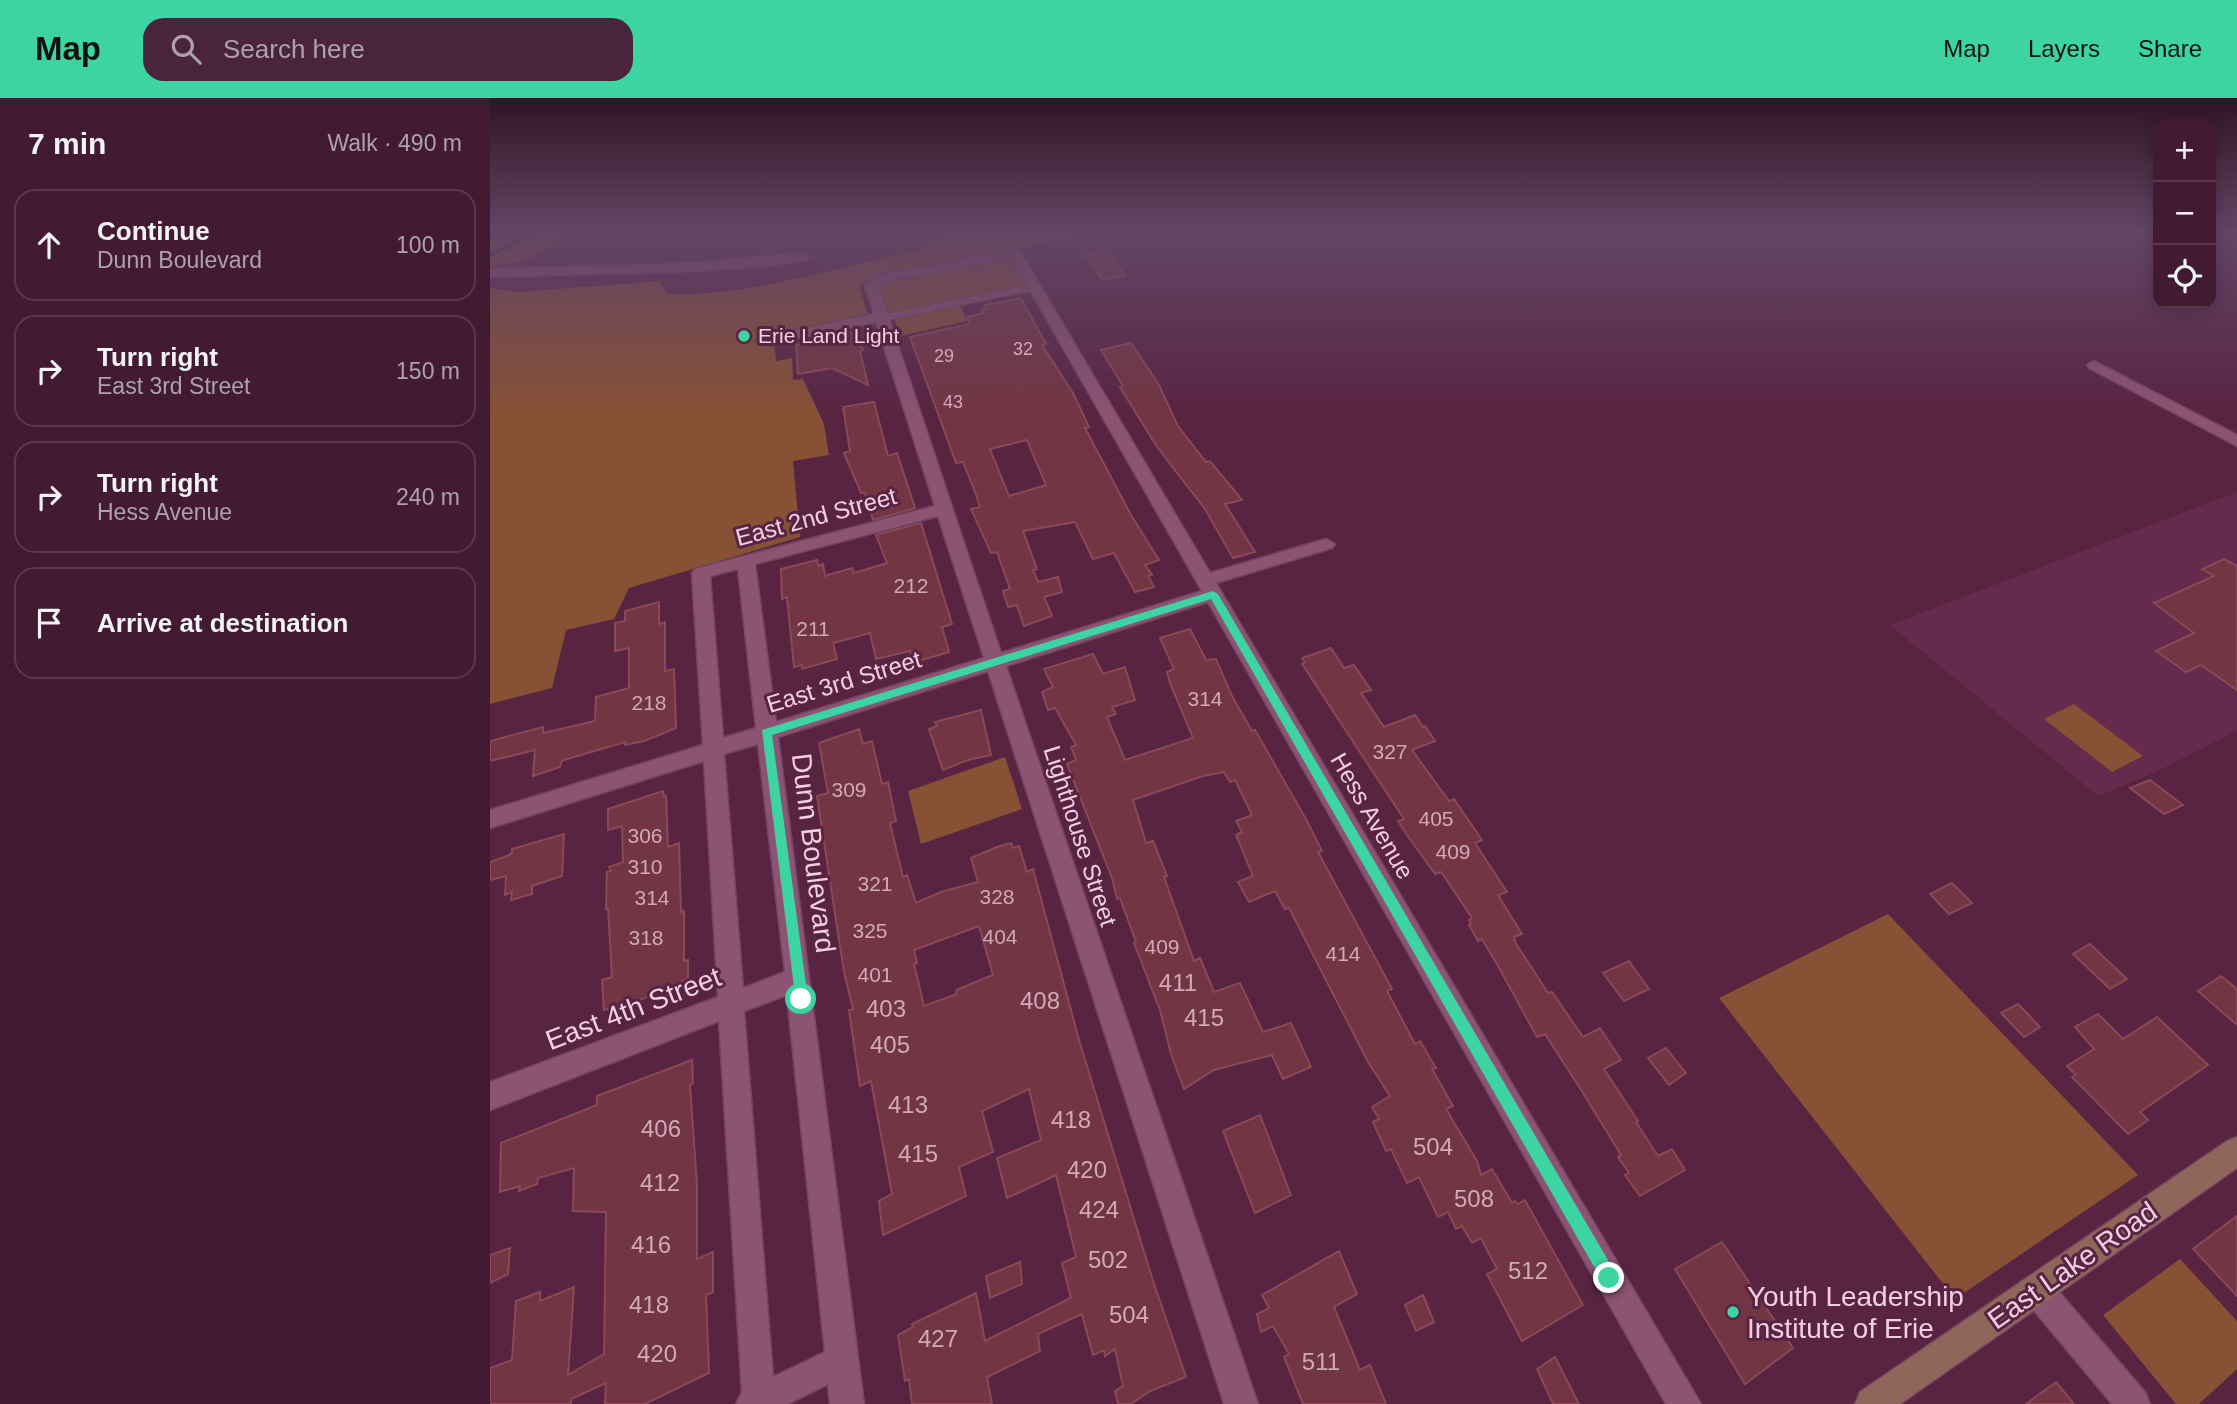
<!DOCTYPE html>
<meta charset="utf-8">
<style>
:root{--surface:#421b32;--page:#49243a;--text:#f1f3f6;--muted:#aea1ac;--line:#5a394d;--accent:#3dd4a3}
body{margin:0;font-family:Helvetica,sans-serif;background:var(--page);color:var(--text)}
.controls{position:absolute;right:21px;top:21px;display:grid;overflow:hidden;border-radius:14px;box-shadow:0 4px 18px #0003}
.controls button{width:63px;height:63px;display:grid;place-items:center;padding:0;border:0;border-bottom:2px solid var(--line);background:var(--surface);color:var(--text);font:35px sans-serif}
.stop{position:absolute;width:21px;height:21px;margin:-16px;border:5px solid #3dd4a3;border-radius:50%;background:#fff}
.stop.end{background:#3dd4a3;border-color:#fff;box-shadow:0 2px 7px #0008}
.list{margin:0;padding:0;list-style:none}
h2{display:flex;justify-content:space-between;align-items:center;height:91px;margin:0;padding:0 28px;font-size:30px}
h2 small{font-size:23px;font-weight:400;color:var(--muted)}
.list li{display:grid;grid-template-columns:46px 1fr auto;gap:21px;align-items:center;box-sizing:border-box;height:112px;margin:0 14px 14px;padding:0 14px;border:2px solid var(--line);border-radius:21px}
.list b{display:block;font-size:26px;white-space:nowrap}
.list p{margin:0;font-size:23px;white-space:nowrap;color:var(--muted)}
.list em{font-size:23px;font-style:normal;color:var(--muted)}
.icon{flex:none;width:38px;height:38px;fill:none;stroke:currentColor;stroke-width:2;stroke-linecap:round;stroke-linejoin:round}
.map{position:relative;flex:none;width:1747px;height:1306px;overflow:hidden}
header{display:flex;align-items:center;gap:42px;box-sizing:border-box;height:98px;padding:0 35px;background:var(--accent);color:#111}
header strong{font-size:33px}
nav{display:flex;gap:38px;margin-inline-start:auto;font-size:24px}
.search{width:490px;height:63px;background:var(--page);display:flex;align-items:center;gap:18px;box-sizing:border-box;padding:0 24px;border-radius:21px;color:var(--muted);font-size:26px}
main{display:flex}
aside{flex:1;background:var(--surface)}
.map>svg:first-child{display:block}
.built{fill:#662a4d}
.green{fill:#875136}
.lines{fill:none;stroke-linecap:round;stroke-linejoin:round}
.stream{stroke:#0a2c39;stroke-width:4.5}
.building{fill:#723543;stroke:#894957;stroke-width:2;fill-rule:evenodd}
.service-casing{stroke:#724460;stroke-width:8}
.minor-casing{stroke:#724460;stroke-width:3}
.secondary-casing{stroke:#724460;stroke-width:3}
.service{stroke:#8d5373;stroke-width:6}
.minor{fill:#8d5373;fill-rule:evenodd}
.secondary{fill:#91665a;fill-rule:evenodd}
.route{fill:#3dd4a3}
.poi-dot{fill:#3dd4a3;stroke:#582442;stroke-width:2.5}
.labels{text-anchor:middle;stroke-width:6;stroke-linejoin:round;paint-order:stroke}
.far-number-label{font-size:18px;fill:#d2a9ba}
.far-poi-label{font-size:21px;fill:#f2d0e1;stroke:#582442;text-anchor:start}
.number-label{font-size:21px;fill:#d2a9ba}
.street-label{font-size:24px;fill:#f2d0e1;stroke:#582442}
.near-number-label{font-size:24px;fill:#d2a9ba}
.near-street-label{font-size:28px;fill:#f2d0e1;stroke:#582442}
.near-poi-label{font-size:28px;fill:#f2d0e1;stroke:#582442;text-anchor:start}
</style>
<header>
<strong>Map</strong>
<div class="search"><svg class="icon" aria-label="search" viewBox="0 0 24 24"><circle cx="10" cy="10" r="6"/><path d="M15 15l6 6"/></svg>Search here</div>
<nav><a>Map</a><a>Layers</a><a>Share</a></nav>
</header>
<main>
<aside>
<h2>7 min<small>Walk · 490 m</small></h2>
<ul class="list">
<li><svg class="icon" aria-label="ahead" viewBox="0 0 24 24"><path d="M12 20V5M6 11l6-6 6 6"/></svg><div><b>Continue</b><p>Dunn Boulevard</p></div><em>100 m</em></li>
<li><svg class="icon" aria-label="right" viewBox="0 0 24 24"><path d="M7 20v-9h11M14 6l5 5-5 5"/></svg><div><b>Turn right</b><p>East 3rd Street</p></div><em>150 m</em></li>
<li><svg class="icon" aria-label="right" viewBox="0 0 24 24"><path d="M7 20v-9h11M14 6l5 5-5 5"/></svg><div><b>Turn right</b><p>Hess Avenue</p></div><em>240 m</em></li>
<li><svg class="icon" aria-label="arrive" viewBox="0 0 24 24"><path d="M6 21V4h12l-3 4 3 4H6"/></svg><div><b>Arrive at destination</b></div></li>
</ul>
</aside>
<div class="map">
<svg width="1747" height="1306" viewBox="0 0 1747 1306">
<rect width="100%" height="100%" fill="#582442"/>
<polygon class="built" points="1747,394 1747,633 1666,674 1608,698 1400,527"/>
<g class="green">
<path d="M 620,133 L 390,177 L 369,187 L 378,217 L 284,244 L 286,263 L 302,260 L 303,282 L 313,281 L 334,326 L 339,357 L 303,363 L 310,439 L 139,490 L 124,521 L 76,532 L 62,590 L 0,606 L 0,190 L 28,194 L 170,183 L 177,196 C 258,199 344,169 424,154 L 436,150 L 456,134 Z"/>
<polygon points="82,134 38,162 0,169 0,141 5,138 28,141 44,135"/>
<polygon points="522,160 537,188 398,216 388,187 404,181"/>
<polygon points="470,207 477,223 410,238 404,219"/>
<polygon points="1584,606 1653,658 1622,674 1554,621"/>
<polygon points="515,659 532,711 431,746 418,693"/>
<polygon points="1398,816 1648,1077 1465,1201 1229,900"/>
<polygon points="1690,1161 1747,1223 1747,1271 1709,1306 1686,1306 1613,1217"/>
</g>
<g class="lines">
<polyline class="stream" points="0,157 44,135 91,133"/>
</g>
<g class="building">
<polygon points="617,153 635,178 613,182 595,157"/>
<path d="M 531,200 L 556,246 L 552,247 L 583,295 L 599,329 L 595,330 L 641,417 L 669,462 L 655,467 L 662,477 L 658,478 L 664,489 L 645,494 L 624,455 L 603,461 L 585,424 L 533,433 L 547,471 L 543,472 L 548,484 L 568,479 L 572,494 L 554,499 L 562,518 L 534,528 L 527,507 L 518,509 L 513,493 L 520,491 L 507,454 L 501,455 L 481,411 L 490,409 L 485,394 L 473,364 L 466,365 L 420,239 L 480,226 L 477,219 L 493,215 L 492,212 L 497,211 L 495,207 ZM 537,342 L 556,387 L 519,398 L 500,351 Z"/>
<polygon points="365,234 373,252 370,253 378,287 342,270 308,276 306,247"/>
<polygon points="641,245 669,287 688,328 716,364 720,363 752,402 735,406 765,454 743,460 715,411 667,349 630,289 633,288 611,252"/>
<polygon points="384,304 398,358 407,355 425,410 383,422 375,395 371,395 354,355 360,353 353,309"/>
<polygon points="431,425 462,526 452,529 459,554 422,565 420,553 386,561 380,535 343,545 347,561 312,571 312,567 304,569 297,499 292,501 291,471 327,462 329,468 333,466 335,478 362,470 364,475 397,465 386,437"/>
<polygon points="1734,461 1747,468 1747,592 1711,567 1696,574 1666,553 1704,535 1664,505 1724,478 1712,471"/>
<polygon points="169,504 169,526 175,524 175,573 184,571 186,630 154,643 135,647 135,644 74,662 71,664 70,669 43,678 45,652 0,663 0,643 53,629 53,635 105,623 106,599 139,590 139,550 125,553 125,525 135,523 135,513"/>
<polygon points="700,531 716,562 726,561 742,598 762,633 765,632 817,723 832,753 828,754 902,891 897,893 925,946 930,943 946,970 942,971 963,1008 956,1011 987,1063 991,1077 1002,1071 1022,1105 1025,1103 1028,1106 1035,1102 1093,1207 1032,1243 997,1176 1007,1171 991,1140 982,1145 972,1128 966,1131 958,1114 948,1119 929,1079 917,1085 901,1051 896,1053 883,1024 889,1021 882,1009 900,998 878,964 799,810 795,811 785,793 759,804 748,784 763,778 746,737 752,734 746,723 762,717 745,682 740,684 734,674 713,678 643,702 656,745 663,743 677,778 674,779 704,863 710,860 724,894 750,885 773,934 801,925 821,969 793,981 782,957 724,972 694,991 681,956 670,912 644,845 646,844 630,800 627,801 622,780 577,666 586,662 581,649 586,647 565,610 558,612 552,594 563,589 554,571 603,556 613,576 635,569 645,602 622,609 626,616 617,619 635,662 703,640 680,585 677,574 684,571 670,540"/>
<polygon points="841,550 854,570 864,567 881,592 871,595 894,629 925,617 933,629 935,628 945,643 922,652 959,703 964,701 992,742 985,745 1017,794 1008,797 1032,836 1024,839 1025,844 1058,895 1062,894 1093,939 1110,930 1131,962 1114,971 1148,1023 1146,1024 1168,1058 1182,1051 1195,1072 1150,1098 1135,1077 1139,1075 1128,1059 1131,1057 1093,995 1055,936 1047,939 1008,868 992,841 988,843 979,827 981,826 979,822 982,820 951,774 945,776 917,737 908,723 914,721 812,566 815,564 812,560"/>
<polygon points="491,612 501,657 478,662 453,672 439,631 447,628 445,624"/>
<path d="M 369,631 L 373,646 L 382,643 L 392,686 L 398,684 L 406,723 L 400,725 L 413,779 L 417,777 L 426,805 L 451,794 L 488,784 L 481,760 L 507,749 L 521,745 L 523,750 L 529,748 L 537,774 L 543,771 L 589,942 L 663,1183 L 696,1279 L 660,1293 L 641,1306 L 628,1306 L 625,1293 L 633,1288 L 625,1251 L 615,1258 L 614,1252 L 603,1257 L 592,1216 L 548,1236 L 550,1253 L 497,1279 L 502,1306 L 422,1306 L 419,1281 L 415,1283 L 408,1237 L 423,1229 L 422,1226 L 486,1195 L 495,1243 L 581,1200 L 572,1165 L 586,1159 L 566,1077 L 517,1100 L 507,1060 L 551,1042 L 539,991 L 492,1013 L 503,1054 L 469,1069 L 476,1098 L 393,1137 L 389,1103 L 402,1096 L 381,983 L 370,988 L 359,912 L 363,911 L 354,874 L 327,698 L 338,695 L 329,645 ZM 489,828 L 503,877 L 466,892 L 467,896 L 434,908 L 424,866 L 427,865 L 424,852 Z"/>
<polygon points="1660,682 1693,707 1674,716 1640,690"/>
<polygon points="173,693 174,699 176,698 178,749 189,745 191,814 194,813 194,863 198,862 198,881 152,901 114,912 112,882 122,879 118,810 116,811 117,774 121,773 119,769 133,764 132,728 118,732 118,711"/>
<polygon points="74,736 72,778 42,788 42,796 21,802 22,794 15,797 16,778 0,782 0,764 17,758 22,755 22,751"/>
<polygon points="1462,785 1482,805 1459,816 1440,796"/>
<polygon points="1600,846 1637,881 1620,891 1583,856"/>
<polygon points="1139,863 1159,891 1134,903 1113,875"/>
<polygon points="1731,878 1747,891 1747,927 1708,893"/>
<polygon points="1528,906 1550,929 1534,939 1511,915"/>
<polygon points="1608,916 1633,941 1667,919 1718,967 1650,1014 1658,1022 1638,1036 1582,979 1586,977 1577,968 1604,951 1585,929"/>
<polygon points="1176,950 1196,975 1179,987 1158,960"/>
<polygon points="202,962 203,985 200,987 207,1087 207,1161 223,1154 223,1194 216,1197 219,1275 155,1306 115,1306 116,1285 81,1301 81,1306 0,1306 0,1270 22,1262 26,1203 50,1194 50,1203 84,1189 78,1277 114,1256 116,1114 83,1113 84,1070 48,1080 47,1086 29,1093 30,1088 10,1094 11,1045 107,1007 107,998"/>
<polygon points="770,1017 801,1097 765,1115 733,1033"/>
<polygon points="1747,1118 1747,1198 1703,1151"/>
<polygon points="1232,1144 1303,1250 1255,1286 1185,1171"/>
<polygon points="20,1150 18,1176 0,1185 0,1157"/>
<polygon points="849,1153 867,1196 844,1209 870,1272 880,1267 896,1306 813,1306 794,1259 799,1256 783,1228 771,1234 767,1216 779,1210 772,1197"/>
<polygon points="530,1164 532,1186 500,1200 496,1178"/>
<polygon points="933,1197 944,1224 926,1233 915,1207"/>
<polygon points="1065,1259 1089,1306 1063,1306 1047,1271"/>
<polygon points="1566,1284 1584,1306 1536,1306"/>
</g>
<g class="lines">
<defs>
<polyline id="service" points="391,220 545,189"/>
<g id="minor">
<path d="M 525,151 L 531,155 L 720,475 L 836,441 L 845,446 L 842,450 L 726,485 L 1211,1306 L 1176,1306 L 718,504 L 516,568 L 768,1306 L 734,1306 L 498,573 L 288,639 L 374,1306 L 340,1306 L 338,1286 L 298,1306 L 246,1306 L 252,1294 L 229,923 L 0,1012 L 0,984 L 228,899 L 214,663 L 0,730 L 0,712 L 213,647 L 202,475 L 205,471 L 445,408 L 386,224 L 273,247 L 266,243 L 273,239 L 384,216 L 375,186 L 391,177 ZM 521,159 L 712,493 L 511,555 L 388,188 L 398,183 ZM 448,418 L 494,560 L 286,624 L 265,466 ZM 248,471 L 266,630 L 233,640 L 220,478 ZM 268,646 L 295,874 L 253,890 L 234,656 ZM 297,897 L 335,1254 L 283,1279 L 254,913 Z"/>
<polygon points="313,155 319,159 317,162 267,169 203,173 0,179 0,171 203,165"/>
<polygon points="1604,263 1747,337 1747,348 1599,270 1597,267"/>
<polygon points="1547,1177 1558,1181 1655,1294 1660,1306 1622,1306 1536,1203 1532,1192 1536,1181"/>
</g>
<polygon id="secondary" points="1747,1039 1747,1070 1410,1306 1365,1306 1370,1294 1737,1043"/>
</defs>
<use href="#service" class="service-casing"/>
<use href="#minor" class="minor-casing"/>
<use href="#secondary" class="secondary-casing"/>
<use href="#service" class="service"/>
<use href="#minor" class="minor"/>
<use href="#secondary" class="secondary"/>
</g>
<linearGradient id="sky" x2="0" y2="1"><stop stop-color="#301424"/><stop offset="0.42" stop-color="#644565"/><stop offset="1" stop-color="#644565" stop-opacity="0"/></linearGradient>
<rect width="1747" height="316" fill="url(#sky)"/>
<polygon class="route" points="723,493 728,496 1125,1174 1128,1180 1125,1186 1119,1189 1114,1186 721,501 282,637 318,901 311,907 306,905 272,632"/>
<g class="poi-dot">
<circle cx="254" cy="238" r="7"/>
<circle cx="1243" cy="1214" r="7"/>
</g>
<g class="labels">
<g class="far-number-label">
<text x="533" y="257">32</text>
<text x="454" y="264">29</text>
<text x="463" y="310">43</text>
</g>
<g class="far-poi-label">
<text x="268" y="245">Erie Land Light</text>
</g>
<g class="number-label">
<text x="421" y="495">212</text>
<text x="323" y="538">211</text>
<text x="715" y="608">314</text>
<text x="159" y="612">218</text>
<text x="900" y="661">327</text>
<text x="359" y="699">309</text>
<text x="946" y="728">405</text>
<text x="155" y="745">306</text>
<text x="963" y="761">409</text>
<text x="155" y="776">310</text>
<text x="385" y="793">321</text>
<text x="507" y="806">328</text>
<text x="162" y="807">314</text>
<text x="380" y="840">325</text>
<text x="510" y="846">404</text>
<text x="156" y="847">318</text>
<text x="672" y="856">409</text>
<text x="853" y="863">414</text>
<text x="385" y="884">401</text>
</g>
<g class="street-label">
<text transform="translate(326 419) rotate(-15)" y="8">East 2nd Street</text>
<text transform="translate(354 584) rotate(-17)" y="8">East 3rd Street</text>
<text transform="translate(882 718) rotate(60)" y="8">Hess Avenue</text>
<text transform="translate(590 738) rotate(72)" y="8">Lighthouse Street</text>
</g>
<g class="near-number-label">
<text x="688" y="893">411</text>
<text x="550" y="911">408</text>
<text x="396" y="919">403</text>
<text x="714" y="928">415</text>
<text x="400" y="955">405</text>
<text x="418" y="1015">413</text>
<text x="581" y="1030">418</text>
<text x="171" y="1039">406</text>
<text x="943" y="1057">504</text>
<text x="428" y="1064">415</text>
<text x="597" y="1080">420</text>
<text x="170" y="1093">412</text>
<text x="984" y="1109">508</text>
<text x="609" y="1120">424</text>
<text x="161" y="1155">416</text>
<text x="618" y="1170">502</text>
<text x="1038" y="1181">512</text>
<text x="159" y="1215">418</text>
<text x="639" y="1225">504</text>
<text x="448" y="1249">427</text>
<text x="167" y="1264">420</text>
<text x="831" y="1272">511</text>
</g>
<g class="near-street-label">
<text transform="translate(324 755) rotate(83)" y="10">Dunn Boulevard</text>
<text transform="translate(143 910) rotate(-21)" y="10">East 4th Street</text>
<text transform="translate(1582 1167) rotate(-35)" y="10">East Lake Road</text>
</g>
<g class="near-poi-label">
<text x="1257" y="1208">Youth Leadership<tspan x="1257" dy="32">Institute of Erie</tspan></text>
</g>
</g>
</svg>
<div class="controls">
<button>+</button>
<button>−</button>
<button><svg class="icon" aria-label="locate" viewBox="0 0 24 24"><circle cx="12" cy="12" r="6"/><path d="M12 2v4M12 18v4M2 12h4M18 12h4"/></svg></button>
</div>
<div class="stop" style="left:311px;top:901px"></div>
<div class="stop end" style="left:1119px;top:1180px"></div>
</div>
</main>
